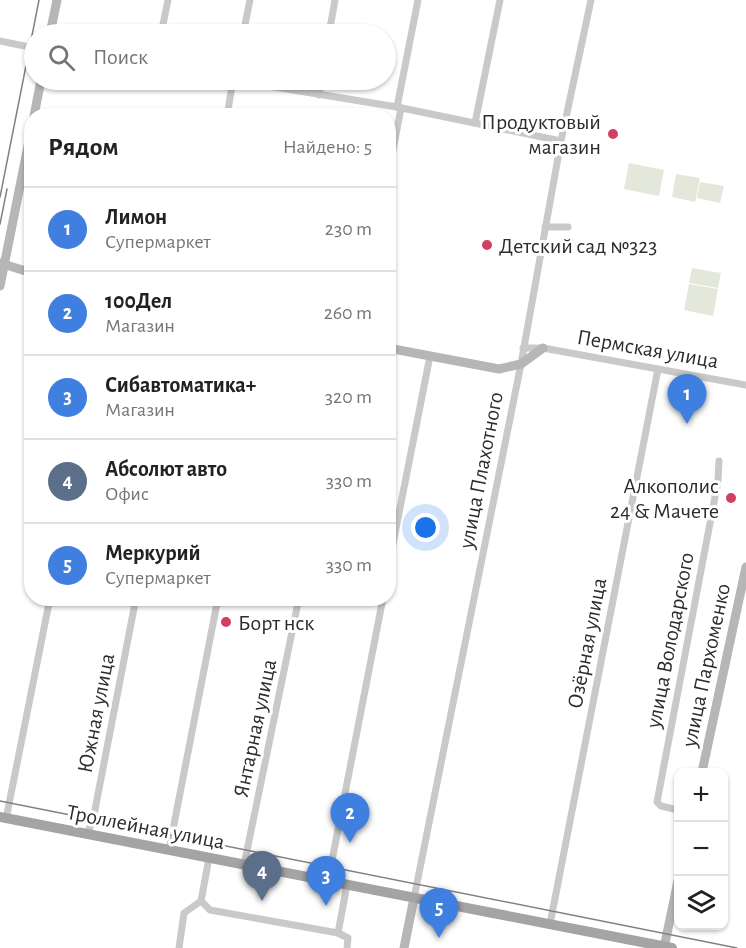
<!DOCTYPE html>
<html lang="ru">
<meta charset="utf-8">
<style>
:root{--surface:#fff;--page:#f2f2f2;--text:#222;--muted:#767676;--line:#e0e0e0;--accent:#0f766e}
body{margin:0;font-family:"Alegreya Sans",sans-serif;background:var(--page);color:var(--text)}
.controls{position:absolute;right:18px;bottom:18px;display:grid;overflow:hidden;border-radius:12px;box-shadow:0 2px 4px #0004}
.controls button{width:54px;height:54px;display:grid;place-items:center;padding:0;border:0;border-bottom:2px solid var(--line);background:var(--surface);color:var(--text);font:30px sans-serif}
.you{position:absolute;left:426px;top:528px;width:21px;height:21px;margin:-15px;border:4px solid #fff;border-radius:50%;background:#1a73e8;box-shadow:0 0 0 9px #1a73e833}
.badge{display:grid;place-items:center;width:39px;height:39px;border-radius:50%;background:var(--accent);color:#fff;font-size:20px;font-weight:700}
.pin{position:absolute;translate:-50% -50px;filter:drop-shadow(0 2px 3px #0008)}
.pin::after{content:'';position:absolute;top:32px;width:21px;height:18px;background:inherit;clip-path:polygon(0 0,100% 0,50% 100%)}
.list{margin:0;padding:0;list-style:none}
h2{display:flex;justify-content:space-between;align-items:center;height:78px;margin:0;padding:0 24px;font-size:26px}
h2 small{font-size:20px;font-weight:400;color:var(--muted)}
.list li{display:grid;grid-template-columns:39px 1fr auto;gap:18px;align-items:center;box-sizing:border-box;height:84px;padding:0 24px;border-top:2px solid var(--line)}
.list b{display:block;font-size:22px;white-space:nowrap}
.list p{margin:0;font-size:20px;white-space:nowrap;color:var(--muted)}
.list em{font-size:20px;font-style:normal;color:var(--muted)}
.icon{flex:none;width:33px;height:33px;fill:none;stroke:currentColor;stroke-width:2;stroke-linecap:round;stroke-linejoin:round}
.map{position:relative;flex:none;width:746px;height:948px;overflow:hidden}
.search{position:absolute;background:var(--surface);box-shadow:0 2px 4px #0004;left:24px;top:24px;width:372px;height:66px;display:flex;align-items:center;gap:15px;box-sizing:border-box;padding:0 21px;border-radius:33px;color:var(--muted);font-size:22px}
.panel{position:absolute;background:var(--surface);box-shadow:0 2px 4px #0004;left:24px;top:108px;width:372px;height:498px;border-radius:24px}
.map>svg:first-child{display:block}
.green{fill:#e4e8da}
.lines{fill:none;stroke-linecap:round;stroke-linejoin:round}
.street{stroke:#c9c9c9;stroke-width:7}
.secondary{stroke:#b6b6b6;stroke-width:9}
.primary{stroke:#a4a4a4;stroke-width:10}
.tram{stroke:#818181;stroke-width:1.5}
.poi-dot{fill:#d04061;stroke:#fff;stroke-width:2}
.labels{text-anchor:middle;stroke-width:6;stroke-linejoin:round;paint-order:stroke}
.poi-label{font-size:22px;fill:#2c2c2c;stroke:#fff;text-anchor:end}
.street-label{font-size:22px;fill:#2c2c2c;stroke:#fff}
</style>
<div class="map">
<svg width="746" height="948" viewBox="0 0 746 948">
<rect width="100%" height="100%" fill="#fff"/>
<g class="green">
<polygon points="629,163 664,170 659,196 624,189"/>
<polygon points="676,174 700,178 695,202 672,197"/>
<polygon points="700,182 724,186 720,203 697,198"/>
<polygon points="692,268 721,273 718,288 689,283"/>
<polygon points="689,284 718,289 713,316 684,310"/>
</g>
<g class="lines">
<g class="street">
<polyline points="161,34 168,0"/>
<polyline points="243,34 250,0"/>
<polyline points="329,34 335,0"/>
<polyline points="0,41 34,48"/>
<polyline points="232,80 397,107 561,141"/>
<polyline points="319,95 321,80"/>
<polyline points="397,107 418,0"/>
<polyline points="227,116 233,80"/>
<polyline points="475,123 500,0"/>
<polyline points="388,176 401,108"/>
<polyline points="545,227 568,227"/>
<polyline points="523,348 543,348 746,385"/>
<polyline points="388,569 430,356"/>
<polyline points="678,810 661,806 657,802 718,481 719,461"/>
<polyline points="6,819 50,598"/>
<polyline points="87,834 93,820 136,598"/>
<polyline points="169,850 218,598"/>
<polyline points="209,858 201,901 210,910 338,933 347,885"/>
<polyline points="244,865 299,598"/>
<polyline points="328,881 383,598"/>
<polyline points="414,898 521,364 561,141 591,0"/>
<polyline points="550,924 658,369"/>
<polyline points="338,933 348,938 347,948"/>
<polyline points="179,948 184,913 201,901"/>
</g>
<g class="secondary">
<polyline points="50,34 57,0"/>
<polyline points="34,116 41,80"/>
<polyline points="0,263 32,273"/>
<polyline points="0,286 32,126"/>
<polyline points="388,348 499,369 521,364 543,348"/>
<polyline points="702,772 746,567"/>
<polyline points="404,948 414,898"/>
<polyline points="664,948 678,881"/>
</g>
<polyline class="primary" points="0,817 672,948"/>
<g class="tram">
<polyline points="0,197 39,0"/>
<polyline points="0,224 7,189"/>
<polyline points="0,801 737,948"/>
</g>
</g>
<g class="poi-dot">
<circle cx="613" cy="134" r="6"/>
<circle cx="487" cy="245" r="6"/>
<circle cx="731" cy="498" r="6"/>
<circle cx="226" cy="622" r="6"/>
</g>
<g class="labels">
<g class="poi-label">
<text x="601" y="129">Продуктовый<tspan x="601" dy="25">магазин</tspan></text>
<text x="499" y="253" text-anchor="start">Детский сад №323</text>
<text x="719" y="493">Алкополис<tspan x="719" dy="25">24 &amp; Мачете</tspan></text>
<text x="238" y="630" text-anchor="start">Борт нск</text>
</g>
<g class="street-label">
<text transform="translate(648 348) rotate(10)" y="8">Пермская улица</text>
<text transform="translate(480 470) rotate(-79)" y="8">улица Плахотного</text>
<text transform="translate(669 640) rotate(-79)" y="8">улица Володарского</text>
<text transform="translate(586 643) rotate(-79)" y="8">Озёрная улица</text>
<text transform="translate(705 665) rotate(-78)" y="8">улица Пархоменко</text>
<text transform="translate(95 713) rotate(-79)" y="8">Южная улица</text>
<text transform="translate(254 728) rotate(-78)" y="8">Янтарная улица</text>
<text transform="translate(146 826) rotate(11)" y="8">Троллейная улица</text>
</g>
</g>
</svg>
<div class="controls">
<button>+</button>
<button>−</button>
<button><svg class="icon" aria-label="layers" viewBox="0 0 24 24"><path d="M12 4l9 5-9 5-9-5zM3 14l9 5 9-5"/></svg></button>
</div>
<div class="you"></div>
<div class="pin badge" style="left:687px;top:424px;background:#3f7fe0">1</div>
<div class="pin badge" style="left:350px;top:843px;background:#3f7fe0">2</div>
<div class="pin badge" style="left:326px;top:906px;background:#3f7fe0">3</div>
<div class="pin badge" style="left:262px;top:901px;background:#5c6f8a">4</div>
<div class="pin badge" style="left:439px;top:938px;background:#3f7fe0">5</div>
<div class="search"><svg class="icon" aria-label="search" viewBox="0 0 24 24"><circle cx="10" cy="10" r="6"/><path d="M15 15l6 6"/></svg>Поиск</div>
<section class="panel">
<h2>Рядом<small>Найдено: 5</small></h2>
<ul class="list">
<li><span class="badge" style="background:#3f7fe0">1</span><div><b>Лимон</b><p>Супермаркет</p></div><em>230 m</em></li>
<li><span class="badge" style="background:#3f7fe0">2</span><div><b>100Дел</b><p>Магазин</p></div><em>260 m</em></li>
<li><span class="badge" style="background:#3f7fe0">3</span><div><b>Сибавтоматика+</b><p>Магазин</p></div><em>320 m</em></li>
<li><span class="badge" style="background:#5c6f8a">4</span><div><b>Абсолют авто</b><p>Офис</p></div><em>330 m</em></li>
<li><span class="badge" style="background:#3f7fe0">5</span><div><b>Меркурий</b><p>Супермаркет</p></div><em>330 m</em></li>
</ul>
</section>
</div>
